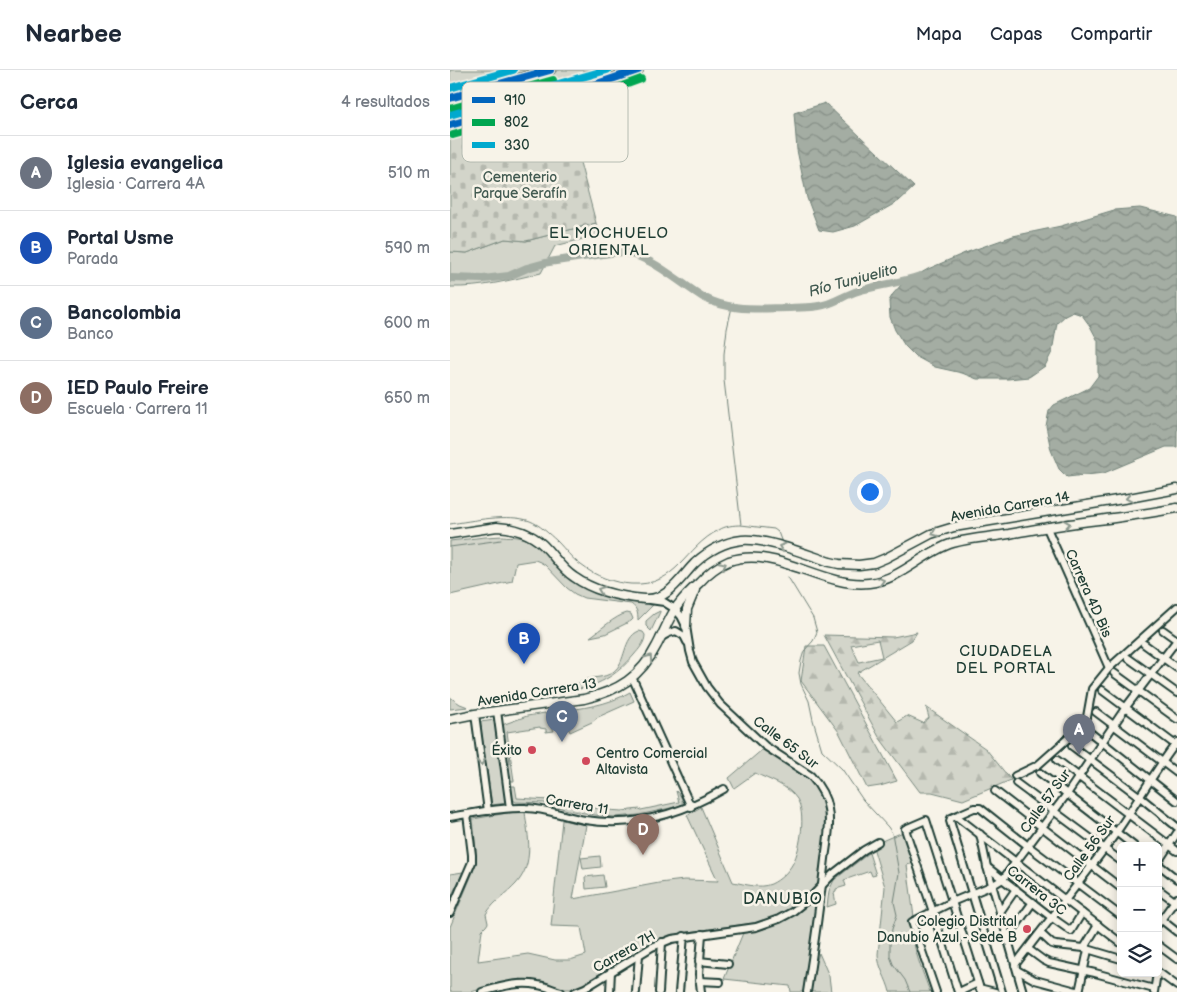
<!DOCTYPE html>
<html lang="es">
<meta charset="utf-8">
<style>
:root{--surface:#fff;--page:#f6f6f7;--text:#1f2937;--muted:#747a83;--line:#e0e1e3;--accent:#d93025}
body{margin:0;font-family:"Balsamiq Sans",sans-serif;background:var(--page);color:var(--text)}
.controls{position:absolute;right:15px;bottom:15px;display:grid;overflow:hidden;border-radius:8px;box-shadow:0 2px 12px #0003}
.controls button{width:45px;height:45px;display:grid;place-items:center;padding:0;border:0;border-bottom:1px solid var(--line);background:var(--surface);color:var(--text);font:25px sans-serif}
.you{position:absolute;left:419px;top:421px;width:18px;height:18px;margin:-12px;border:4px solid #fff;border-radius:50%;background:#1a73e8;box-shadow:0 0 0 8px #1a73e833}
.badge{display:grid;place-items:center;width:32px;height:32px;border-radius:50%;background:var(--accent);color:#fff;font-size:16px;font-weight:700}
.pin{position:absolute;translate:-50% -41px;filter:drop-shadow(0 1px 2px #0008)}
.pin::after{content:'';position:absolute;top:26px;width:18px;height:15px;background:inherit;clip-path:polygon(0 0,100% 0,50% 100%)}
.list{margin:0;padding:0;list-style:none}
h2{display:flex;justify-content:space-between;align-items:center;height:65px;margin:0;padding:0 20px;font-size:21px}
h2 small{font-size:16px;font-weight:400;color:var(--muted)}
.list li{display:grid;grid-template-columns:32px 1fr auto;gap:15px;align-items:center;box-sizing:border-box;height:75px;padding:0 20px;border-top:1px solid var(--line)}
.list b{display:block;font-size:19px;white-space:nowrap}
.list p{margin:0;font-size:16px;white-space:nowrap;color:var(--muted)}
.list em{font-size:16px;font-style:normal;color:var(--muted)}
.icon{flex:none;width:28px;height:28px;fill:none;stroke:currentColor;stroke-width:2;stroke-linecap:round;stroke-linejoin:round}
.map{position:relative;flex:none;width:727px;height:922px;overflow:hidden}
header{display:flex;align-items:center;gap:30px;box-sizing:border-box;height:70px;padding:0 25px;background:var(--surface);border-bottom:1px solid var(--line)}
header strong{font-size:24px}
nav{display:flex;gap:28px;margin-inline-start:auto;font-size:18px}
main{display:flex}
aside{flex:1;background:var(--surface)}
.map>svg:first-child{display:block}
.green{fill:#d3d5ca;stroke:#79897f}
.forest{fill:url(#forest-firs);stroke:#79897f;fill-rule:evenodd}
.cemetery{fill:url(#cemetery-stones);stroke:#79897f}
.water{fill:url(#water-waves);stroke:#6f8077}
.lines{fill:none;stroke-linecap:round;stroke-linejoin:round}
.stream{stroke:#6f8077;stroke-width:1}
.river{stroke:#a4ada3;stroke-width:8}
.minor-casing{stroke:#1f3d34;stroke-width:10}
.major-casing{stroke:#1f3d34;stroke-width:11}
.highway-casing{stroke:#1f3d34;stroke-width:12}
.minor{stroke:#f7f3e8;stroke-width:6}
.major{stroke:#f7f3e8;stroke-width:8}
.highway{stroke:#f7f3e8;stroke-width:9}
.bus-1-casing{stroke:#f7f3e8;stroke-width:11}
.bus-2-casing{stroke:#f7f3e8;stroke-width:11}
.bus-3-casing{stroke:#f7f3e8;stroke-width:11}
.bus-1{stroke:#0065bd;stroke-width:8}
.bus-2{stroke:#00a651;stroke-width:8}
.bus-3{stroke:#00a9ce;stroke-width:8}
.oneway{stroke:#8b988e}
.poi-dot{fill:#d1495b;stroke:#f7f3e8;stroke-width:2}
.labels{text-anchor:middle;stroke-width:5;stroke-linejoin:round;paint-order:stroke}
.park-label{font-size:14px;fill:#435b52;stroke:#f7f3e8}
.street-label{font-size:14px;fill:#1f3d34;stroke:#f7f3e8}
.poi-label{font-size:14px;fill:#1f3d34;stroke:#f7f3e8;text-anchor:end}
.neighbourhood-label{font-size:15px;letter-spacing:1px;fill:#1f3d34;stroke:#f7f3e8}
.water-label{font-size:15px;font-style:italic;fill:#405950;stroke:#f7f3e8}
.quarter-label{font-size:16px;letter-spacing:1px;fill:#1f3d34;stroke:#f7f3e8}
.key{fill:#f7f3e8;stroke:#b6bcb2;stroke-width:1}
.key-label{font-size:14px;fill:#1f3d34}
</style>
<header>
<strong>Nearbee</strong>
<nav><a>Mapa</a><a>Capas</a><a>Compartir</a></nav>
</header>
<main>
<aside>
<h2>Cerca<small>4 resultados</small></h2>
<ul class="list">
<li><span class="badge" style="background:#6b7280">A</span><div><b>Iglesia evangelica</b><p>Iglesia · Carrera 4A</p></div><em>510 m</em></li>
<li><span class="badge" style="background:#1a4fb4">B</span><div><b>Portal Usme</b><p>Parada</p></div><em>590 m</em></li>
<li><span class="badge" style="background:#5c6f8a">C</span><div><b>Bancolombia</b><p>Banco</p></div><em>600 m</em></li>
<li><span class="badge" style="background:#8d6e63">D</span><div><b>IED Paulo Freire</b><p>Escuela · Carrera 11</p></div><em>650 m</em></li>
</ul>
</aside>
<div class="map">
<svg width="727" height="922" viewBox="0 0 727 922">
<defs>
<pattern id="forest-firs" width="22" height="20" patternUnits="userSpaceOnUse" patternTransform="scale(1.25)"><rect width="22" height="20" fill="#d3d5ca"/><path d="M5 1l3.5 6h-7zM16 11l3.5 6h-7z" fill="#b5b8ae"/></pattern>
<pattern id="cemetery-stones" width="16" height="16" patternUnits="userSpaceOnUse" patternTransform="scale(1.25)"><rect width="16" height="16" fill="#d3d5ca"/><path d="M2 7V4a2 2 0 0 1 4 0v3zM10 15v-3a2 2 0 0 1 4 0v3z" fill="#b5b8ae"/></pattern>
<pattern id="water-waves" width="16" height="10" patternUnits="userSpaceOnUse" patternTransform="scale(1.25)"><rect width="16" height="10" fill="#a4ada3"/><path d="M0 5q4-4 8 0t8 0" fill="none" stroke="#858e86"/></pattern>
</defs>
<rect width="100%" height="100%" fill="#f7f3e8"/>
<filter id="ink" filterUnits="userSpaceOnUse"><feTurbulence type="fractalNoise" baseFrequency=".02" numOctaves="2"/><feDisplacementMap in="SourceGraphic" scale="10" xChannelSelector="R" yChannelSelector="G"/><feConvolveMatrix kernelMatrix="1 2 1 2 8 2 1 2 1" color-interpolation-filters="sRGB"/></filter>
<g filter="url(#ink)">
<g class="green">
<polygon points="0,0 84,0 0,23"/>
<polygon points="110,0 180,0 0,52 0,31"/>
<path d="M 146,153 L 149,165 L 105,176 L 91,203 C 60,210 32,218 0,217 L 0,182 L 17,183 L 55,169 L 76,171 Z"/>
<path d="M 53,466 C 58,467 63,466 68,467 C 84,469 92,481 102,492 C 108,500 116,507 125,513 C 148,528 176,532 203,535 L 188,550 C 188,543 187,538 181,534 L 134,528 L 125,524 L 117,518 L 95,495 L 90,492 L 85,490 L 66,493 L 62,511 L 0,525 L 0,471 L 35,467 Z"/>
<polygon points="210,541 210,542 201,561 196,556 196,551 204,544"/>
<path d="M 177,543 L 181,544 L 183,549 L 181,551 L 155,564 L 140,567 C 150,560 165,546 177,543 Z"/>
<path d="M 189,561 L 193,562 L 195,565 C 195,573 189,579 184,585 C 165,607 148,616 120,621 L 118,616 C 126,614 127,614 133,611 C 142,606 154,609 163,602 C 177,592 172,568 189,561 Z"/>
<path d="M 180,622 L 184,631 L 148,647 L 142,652 L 120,662 L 117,655 C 111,651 107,649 106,642 C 131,638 157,636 180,622 Z"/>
<polygon points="0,627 10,634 18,637 0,639"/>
<polygon points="95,643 99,649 104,661 96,662 96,659 90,658 90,657 57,662 64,711 61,711 58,694 60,693 59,685 56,685 52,655 77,646"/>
<polygon points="45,650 56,733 42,735 30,652"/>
<path d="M 313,679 L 357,707 L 364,715 L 373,733 L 376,742 L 376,753 L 368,815 L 356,828 L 345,838 L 326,848 L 304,853 L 231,863 L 220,867 L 134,915 L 120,919 L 112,919 L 77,910 L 70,909 L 52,913 L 21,922 L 0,922 L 0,857 L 23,802 L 26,792 L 26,780 L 23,749 L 63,742 L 75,742 C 78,767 85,793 66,814 C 56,825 45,830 36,844 L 38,853 L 36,856 L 32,860 L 28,891 L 78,884 L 105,890 L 120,890 L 136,885 L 131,857 L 101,856 L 112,750 L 136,755 L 123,829 L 209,813 L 234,810 L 268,811 L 237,745 L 251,737 L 283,812 C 295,814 309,819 321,814 C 330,810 339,801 343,793 C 351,778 356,743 347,729 C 338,715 319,710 305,703 L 284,718 L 279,708 Z"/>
<path d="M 61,716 L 65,716 L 67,728 L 99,730 L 119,735 L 152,739 L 152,742 L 156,743 L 157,740 L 172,741 L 190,739 L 191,740 L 229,732 L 226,721 C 230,725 233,728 232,734 L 229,736 L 189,745 L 165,747 L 145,745 L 118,740 L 94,733 L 66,732 L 63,730 Z"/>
<path d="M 453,762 L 464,793 L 457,795 L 464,847 C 456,864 474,905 480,922 L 440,922 C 437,909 428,897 428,884 L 435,817 L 423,777 L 434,770 Z"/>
<polygon points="419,783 426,805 422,806 420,801 394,810 396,816 386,819 386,822 384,823 386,834 377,837 379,821 384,810"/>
<polygon points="150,786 151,797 133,799 131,788"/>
<polygon points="13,802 0,829 0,804"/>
<polygon points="153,805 155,817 136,819 135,807"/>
<polygon points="367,826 354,922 341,922 340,916 274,909 293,863 313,859 338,849"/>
<polygon points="369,883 379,906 381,922 361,922 364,893 367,890"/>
</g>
<g class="forest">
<path d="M 467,562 L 462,570 L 407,603 L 447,652 L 457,646 L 473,653 L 479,648 L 476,637 L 536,679 L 561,710 L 513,730 L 482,722 L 470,722 L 429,667 L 374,565 L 443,567 ZM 428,570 L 432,587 L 409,592 L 401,575 Z"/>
<polygon points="356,576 374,576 447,711 430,716 417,718 389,662 351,611"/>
</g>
<polygon class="cemetery" points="113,28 146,153 76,171 55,169 17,183 0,182 0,67 14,63 78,58"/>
<g class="water">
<polygon points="375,33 464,117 449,131 405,156 383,162 369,160 357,128 347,80 344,43"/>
<polygon points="690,138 727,147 727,377 716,377 654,403 617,407 609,399 601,380 596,356 599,341 604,335 639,318 648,306 648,271 640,256 632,245 623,242 615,246 607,253 602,282 595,296 579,307 558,309 527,309 512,303 485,297 465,286 455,276 445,260 440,247 439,231 443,224 452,214 478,199 515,183 563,166 611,156 664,140"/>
</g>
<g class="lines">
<g class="stream">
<polyline points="282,237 277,259 274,284 274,310 291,455 324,459 328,462 331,470"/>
<path d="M 0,454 C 21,451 59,443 80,451 C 90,455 98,463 107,471 C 115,479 122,489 131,495 C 145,506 164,513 181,514 C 228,517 234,477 269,460 C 275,456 283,455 291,455"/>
<polyline points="0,477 51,470"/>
<polyline points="338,507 363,548 367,562 363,571 354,581 351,591 349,603 351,614 359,631 363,650 372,680 392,699 413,730 438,757 442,763 449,803 444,832 447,845 442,859 440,873 440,886 443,894 455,910 460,922"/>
</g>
<path class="river" d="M 0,208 L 33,209 L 59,206 L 77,198 L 99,192 L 167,182 C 200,183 226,211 253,227 C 280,242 310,238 339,238 C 349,237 359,238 369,236 C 384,234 394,225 408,221 C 429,215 450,213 470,206"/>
<defs>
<g id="minor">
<polyline points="597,458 659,598"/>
<path d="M 200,530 L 214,532 L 225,539 L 231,546 L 236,556 L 240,581 L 243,592 L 257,617 L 270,634 L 315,676 L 361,706 C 369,715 376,726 378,739 C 381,755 377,773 375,789 C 370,833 364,878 357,922"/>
<polyline points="713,560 727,570"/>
<polyline points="210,568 219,563 226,561 234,566 237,572"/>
<polyline points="694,574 727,598"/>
<polyline points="678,588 727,623"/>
<polyline points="664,603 727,649"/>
<polyline points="182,607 241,737"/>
<polyline points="652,620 727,676"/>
<polyline points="47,641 60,738"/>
<polyline points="646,642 727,703"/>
<polyline points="25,644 38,741"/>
<polyline points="637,660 727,731"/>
<polyline points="622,676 690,727 727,757"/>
<polyline points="607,690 727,781"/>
<polyline points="590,703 684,776"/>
<polyline points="565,706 588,695 633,655 637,647 642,619 659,598 727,537"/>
<polyline points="566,713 671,791"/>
<polyline points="545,721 671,818"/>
<polyline points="506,746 671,873"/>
<path d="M 0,747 C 25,743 51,737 76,738 C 96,738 115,747 135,750 C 185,758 231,744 274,719"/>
<polyline points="530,764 537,797 573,922"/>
<polyline points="708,792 727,763"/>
<polyline points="708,794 727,809"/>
<polyline points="537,797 601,847 621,861 632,843"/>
<polyline points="708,819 727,833"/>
<polyline points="550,842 566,819"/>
<polyline points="0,843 22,792 22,785 17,744"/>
<polyline points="708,847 727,862"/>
<polyline points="708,854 727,828"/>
<polyline points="590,863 602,874 606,875 634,878 671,889"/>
<polyline points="558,867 583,832"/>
<polyline points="708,875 727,889"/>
<polyline points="634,878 648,855"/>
<polyline points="578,879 593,890 599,893 645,903 704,919"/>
<polyline points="249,891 278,894"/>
<path d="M 565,895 C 597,853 630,812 661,770 C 684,738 703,703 727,672"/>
<polyline points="567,900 585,910 630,922"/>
<polyline points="708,902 727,916"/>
<polyline points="249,911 270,912"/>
<polyline points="529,918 545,922"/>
<path d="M 32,922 C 50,917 69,911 88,915 C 96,916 103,920 111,922"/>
<polyline points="125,922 135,918 202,877 222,869 306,857 329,849 342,842 362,826 383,804 414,780 428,772"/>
<polyline points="160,922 161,901"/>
<polyline points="186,922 189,885"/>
<polyline points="209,922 212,872"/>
<polyline points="229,922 234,866"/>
<polyline points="251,922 249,904 252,864"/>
<polyline points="486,922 462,852 502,832 543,815 553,809 617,724 676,637 727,570"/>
<polyline points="508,922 483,842 455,759 476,750 531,922"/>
<polyline points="509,922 528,913"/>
<polyline points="552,922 500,751 501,748 524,738 530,738 578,776 671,846"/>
<polyline points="629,922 638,880"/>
<polyline points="704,922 707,903"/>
</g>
<g id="major">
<path d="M 0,464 L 47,457 C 67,458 85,465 98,480 C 106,489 113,500 124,507 C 145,522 170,527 195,529 C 218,531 231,507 245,493 C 258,481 274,472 292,470 C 316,468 356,484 380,492 L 389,494 L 409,495 L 424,493 L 436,488 L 481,464 L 504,457 L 679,428 L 727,419"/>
<polyline points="236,556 237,539 245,520"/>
<path d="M 0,649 L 25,644 L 134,629 C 168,621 191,607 207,575 C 214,562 219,547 228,535 C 234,527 241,520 249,513 C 257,504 267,496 279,491 C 326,475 372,518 419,513 C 451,510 473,482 503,473 C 521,468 541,467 559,464 C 579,460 599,457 619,454 C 655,449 691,445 727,438"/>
</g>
<g id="highway">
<polyline points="0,28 100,0"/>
<polyline points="0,55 147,14 188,0"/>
</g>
</defs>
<use href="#minor" class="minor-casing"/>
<use href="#major" class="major-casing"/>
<use href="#highway" class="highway-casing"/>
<use href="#minor" class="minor"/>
<use href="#major" class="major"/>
<use href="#highway" class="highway"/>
<defs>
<g id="bus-1">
<polyline points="0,28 100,0"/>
<polyline points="0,55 147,14 188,0"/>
</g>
<g id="bus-2">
<polyline points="3,38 103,10"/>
<polyline points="3,65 150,24 191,9"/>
</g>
<g id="bus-3">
<polyline points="0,18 63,0"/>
<polyline points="0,45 157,0"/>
</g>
</defs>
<use href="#bus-1" class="bus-1-casing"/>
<use href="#bus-2" class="bus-2-casing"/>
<use href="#bus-3" class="bus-3-casing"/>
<use href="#bus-1" class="bus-1"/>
<use href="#bus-2" class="bus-2"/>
<use href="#bus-3" class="bus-3"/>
</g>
<defs><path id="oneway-chevron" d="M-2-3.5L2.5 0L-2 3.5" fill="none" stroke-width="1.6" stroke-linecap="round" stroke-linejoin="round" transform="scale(1.25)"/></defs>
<g class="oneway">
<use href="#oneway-chevron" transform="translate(679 428) rotate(170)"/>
<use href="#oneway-chevron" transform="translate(617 454) rotate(-8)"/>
<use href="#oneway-chevron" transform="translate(485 463) rotate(158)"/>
<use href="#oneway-chevron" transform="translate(332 477) rotate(-162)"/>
<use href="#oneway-chevron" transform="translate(273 495) rotate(-26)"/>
<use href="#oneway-chevron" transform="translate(431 511) rotate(-15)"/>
<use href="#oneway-chevron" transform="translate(151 520) rotate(-159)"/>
<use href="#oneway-chevron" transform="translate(199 588) rotate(-55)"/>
<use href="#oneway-chevron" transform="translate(31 692) rotate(83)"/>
</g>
</g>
<g class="poi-dot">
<circle cx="82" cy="680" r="5"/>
<circle cx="136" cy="691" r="5"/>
<circle cx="577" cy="859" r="5"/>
</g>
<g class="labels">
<g class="park-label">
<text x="70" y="112">Cementerio<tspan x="70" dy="16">Parque Serafín</tspan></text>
</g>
<g class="street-label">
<text transform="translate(560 436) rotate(-10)" y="5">Avenida Carrera 14</text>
<text transform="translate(639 523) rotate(66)" y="5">Carrera 4D Bis</text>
<text transform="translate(87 622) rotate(-9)" y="5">Avenida Carrera 13</text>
<text transform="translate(336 672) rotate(37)" y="5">Calle 65 Sur</text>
<text transform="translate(595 731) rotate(-54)" y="5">Calle 57 Sur</text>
<text transform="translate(127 734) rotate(10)" y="5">Carrera 11</text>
<text transform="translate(639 778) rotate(-54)" y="5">Calle 56 Sur</text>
<text transform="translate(587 820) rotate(38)" y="5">Carrera 3C</text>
<text transform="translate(174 881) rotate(-30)" y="5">Carrera 7H</text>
</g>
<g class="poi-label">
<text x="72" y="685">Éxito</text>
<text x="146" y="688" text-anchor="start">Centro Comercial<tspan x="146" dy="16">Altavista</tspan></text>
<text x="567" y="856">Colegio Distrital<tspan x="567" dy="16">Danubio Azul - Sede B</tspan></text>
</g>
<g class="neighbourhood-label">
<text x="159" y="168">EL MOCHUELO<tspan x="159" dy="17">ORIENTAL</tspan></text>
<text x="556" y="586">CIUDADELA<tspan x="556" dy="17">DEL PORTAL</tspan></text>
</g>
<g class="water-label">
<text transform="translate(403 210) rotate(-15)" y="5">Río Tunjuelito</text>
</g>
<g class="quarter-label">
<text x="333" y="834">DANUBIO</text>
</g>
</g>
<rect x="12" y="12" width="166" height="80" rx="8" class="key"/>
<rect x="22" y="27" width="23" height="6" fill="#0065bd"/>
<rect x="22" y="49" width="23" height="7" fill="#00a651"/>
<rect x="22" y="72" width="23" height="6" fill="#00a9ce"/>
<g class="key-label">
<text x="54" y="35">910</text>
<text x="54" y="57">802</text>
<text x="54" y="80">330</text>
</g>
</svg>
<div class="controls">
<button>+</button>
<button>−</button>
<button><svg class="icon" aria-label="layers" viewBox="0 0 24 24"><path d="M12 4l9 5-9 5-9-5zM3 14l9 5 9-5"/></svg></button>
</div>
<div class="you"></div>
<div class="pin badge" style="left:629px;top:685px;background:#6b7280">A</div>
<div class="pin badge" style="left:74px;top:594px;background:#1a4fb4">B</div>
<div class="pin badge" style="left:112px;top:672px;background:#5c6f8a">C</div>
<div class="pin badge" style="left:193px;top:785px;background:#8d6e63">D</div>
</div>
</main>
